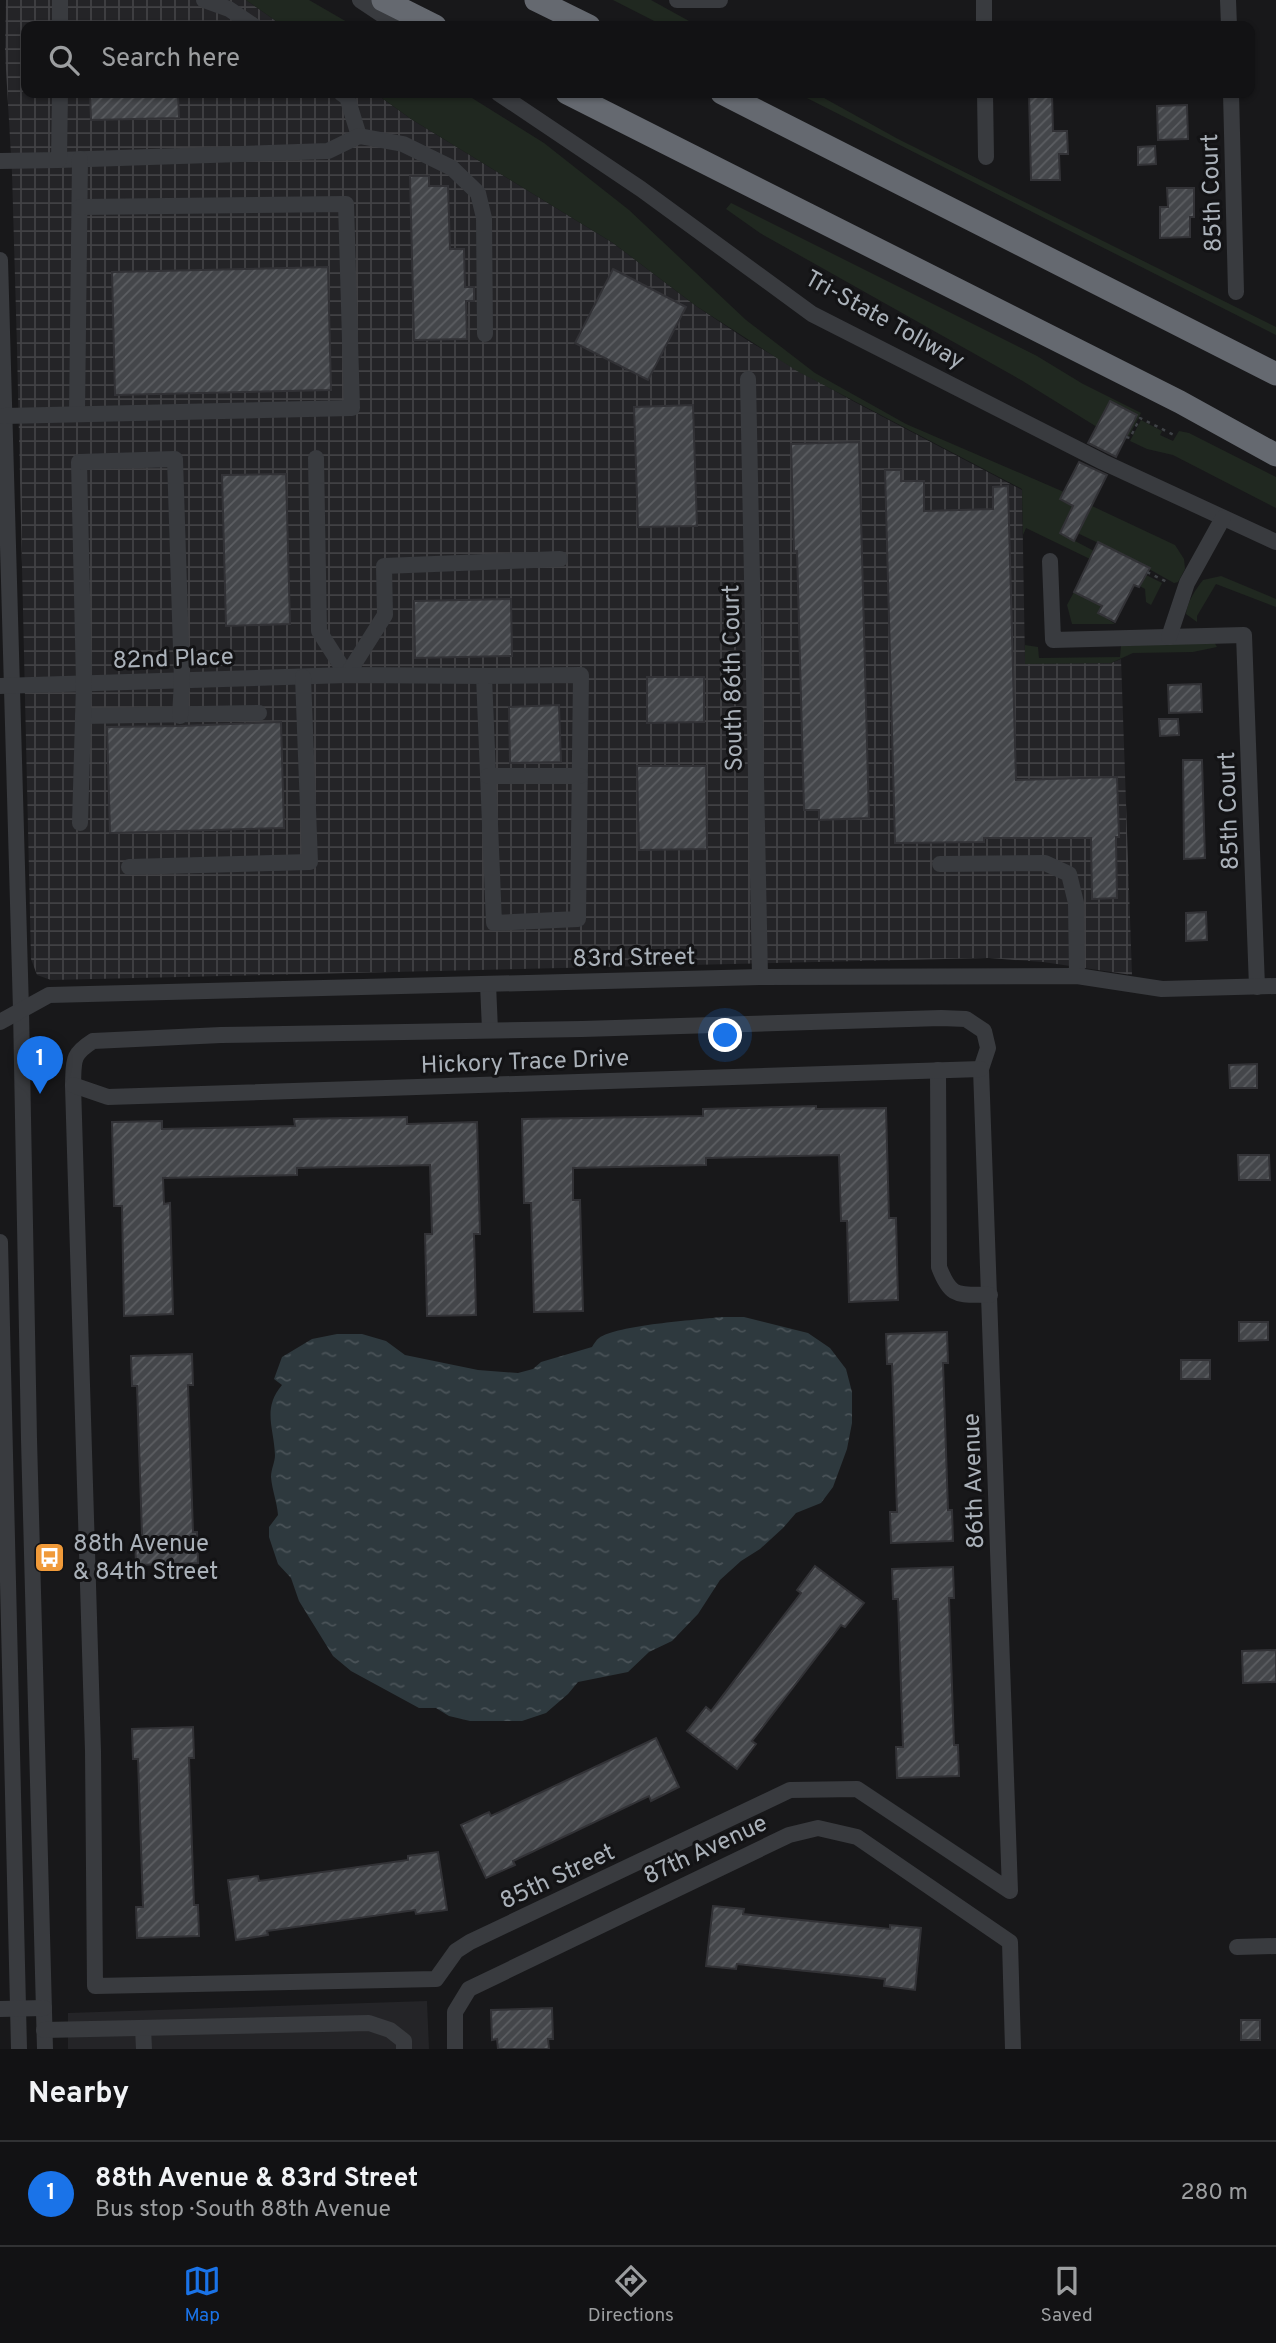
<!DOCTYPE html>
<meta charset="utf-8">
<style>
:root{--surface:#121214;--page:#1b1b1d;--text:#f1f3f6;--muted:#9c9ea0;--line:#313234;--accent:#1a73e8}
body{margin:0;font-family:Overpass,sans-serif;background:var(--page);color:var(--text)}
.you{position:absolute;left:726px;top:1036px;width:24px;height:24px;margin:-18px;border:5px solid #fff;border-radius:50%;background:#1a73e8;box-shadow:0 0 0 10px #1a73e833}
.badge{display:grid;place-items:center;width:46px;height:46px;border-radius:50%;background:var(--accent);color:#fff;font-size:23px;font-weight:700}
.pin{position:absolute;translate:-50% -58px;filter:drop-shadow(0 2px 4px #0008)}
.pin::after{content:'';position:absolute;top:37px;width:24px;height:21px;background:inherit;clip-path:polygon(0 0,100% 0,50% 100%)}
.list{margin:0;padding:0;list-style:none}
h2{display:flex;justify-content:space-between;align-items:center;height:91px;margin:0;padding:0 28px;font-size:30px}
h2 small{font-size:23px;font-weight:400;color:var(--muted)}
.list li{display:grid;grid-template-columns:46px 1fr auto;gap:21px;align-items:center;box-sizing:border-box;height:105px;padding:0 28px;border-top:2px solid var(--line)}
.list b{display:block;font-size:26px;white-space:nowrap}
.list p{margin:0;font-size:23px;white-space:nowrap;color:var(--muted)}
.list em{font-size:23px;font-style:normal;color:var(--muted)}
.icon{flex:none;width:38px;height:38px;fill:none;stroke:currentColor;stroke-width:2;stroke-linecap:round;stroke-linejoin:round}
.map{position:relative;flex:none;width:1276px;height:2049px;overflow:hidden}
.search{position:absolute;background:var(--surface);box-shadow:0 2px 5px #0004;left:21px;right:21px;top:21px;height:77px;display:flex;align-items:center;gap:18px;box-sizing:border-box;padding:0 24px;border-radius:14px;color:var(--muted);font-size:26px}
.sheet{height:196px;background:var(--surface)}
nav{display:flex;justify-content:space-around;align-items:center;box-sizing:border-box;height:98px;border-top:2px solid var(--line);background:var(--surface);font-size:19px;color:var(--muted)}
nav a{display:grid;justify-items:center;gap:4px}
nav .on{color:var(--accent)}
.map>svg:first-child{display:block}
.built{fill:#242427}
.industrial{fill:url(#industrial-grid)}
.grass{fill:#202820}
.water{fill:url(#water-ripples)}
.building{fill:url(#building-hatch);stroke:#323236;stroke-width:2}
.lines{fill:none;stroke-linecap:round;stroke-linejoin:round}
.path{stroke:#3f4246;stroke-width:2.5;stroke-dasharray:3.5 5;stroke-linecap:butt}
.minor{stroke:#393b3f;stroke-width:16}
.highway{stroke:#656970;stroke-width:23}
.labels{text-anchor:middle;stroke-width:6;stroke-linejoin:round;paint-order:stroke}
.street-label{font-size:24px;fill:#aab1b9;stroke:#131315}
.poi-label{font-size:24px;fill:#aab1b9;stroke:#131315;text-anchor:start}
</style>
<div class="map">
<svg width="1276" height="2049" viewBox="0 0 1276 2049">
<defs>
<pattern id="industrial-grid" width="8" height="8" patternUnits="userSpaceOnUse" patternTransform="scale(1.75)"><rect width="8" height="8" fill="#242427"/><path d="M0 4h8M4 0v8" fill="none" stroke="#414144"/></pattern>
<pattern id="water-ripples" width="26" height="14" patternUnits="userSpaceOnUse" patternTransform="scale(1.75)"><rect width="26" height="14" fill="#2e393e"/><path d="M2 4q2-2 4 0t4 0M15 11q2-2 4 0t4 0" fill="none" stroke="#4a5358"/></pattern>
<pattern id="building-hatch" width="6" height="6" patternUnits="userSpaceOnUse" patternTransform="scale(1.75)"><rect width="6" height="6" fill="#44464a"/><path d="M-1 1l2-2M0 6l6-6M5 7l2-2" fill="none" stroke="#5c5e62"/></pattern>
</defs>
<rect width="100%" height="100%" fill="#18181a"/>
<polygon class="built" points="427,2001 429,2049 68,2049 68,2013"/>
<polygon class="industrial" points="6,0 246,0 283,26 26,26 26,93 375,93 411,119 613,243 696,306 750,342 849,399 1022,490 1025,663 1111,663 1121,659 1132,975 1043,962 989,958 51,980 37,975 31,959 17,348 12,173 5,52"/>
<g class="grass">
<polygon points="246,0 309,0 354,26 283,26"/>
<polygon points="613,0 651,0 698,26 664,26"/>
<polygon points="375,93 464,93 544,143 629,210 746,320 815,373 906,424 1064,492 1060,500 1073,506 1060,533 1094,551 1090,559 1026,528 1023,535 1022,489 797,371 696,306 613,243 411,119"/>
<polygon points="797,93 815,93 898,139 1276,327 1276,335"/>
<polygon points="731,203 1037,356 1083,384 1141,413 1129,436 1127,435 1137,415 1110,401 1097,427 1021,380 760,233 726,209"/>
<polygon points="1141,420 1162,431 1160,435 1173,441 1179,431 1189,433 1276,477 1276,508 1173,455 1147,449 1130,441"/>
<polygon points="1092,506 1175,545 1184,559 1185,569 1178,582 1174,583 1149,569 1149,567 1071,530 1081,510 1088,513"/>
<polygon points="1146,575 1162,583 1151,605 1146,602 1145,589 1140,586"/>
<path d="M 1221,576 L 1276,599 L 1276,607 L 1216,584 L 1197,616 L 1197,622 L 1186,614 C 1187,602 1196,589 1203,580 Z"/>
<polygon points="1074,592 1102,606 1098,613 1115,624 1072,624 1067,605"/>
<polygon points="1213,640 1217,647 1193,652 1133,653 1111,663 1025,664 1025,645 1038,647 1039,658 1120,657 1121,646"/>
</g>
<path class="water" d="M 721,1317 L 744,1317 L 808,1333 L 830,1348 L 846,1369 L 852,1392 L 852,1423 L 847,1449 L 833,1487 L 821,1503 L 796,1513 L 783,1528 L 760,1549 L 741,1561 L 720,1580 L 698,1614 L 672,1641 L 649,1652 L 628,1672 L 578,1682 L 568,1694 L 546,1713 L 522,1721 L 470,1721 L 449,1716 L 436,1708 L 419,1708 L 351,1671 L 333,1656 L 299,1601 L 291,1578 L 278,1564 L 269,1537 L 269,1527 L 278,1515 C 277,1502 272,1490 271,1477 C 271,1469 275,1462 275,1455 C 274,1427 262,1409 282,1385 L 274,1379 L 282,1357 L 312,1339 L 337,1334 L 362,1334 L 386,1341 L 405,1355 L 478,1370 L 518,1373 L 533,1369 L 541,1362 L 592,1347 C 594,1344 596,1340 599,1338 C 617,1325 696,1320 721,1317 Z"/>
<g class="building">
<polygon points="90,93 178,93 179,118 91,120"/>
<polygon points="1029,93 1052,93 1053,131 1067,131 1068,154 1059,154 1060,180 1031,180"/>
<polygon points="1187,105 1188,139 1158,140 1157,106"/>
<polygon points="1155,146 1156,164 1138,165 1138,147"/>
<polygon points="410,176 429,176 429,186 448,186 450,249 464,249 465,287 474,287 474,301 466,301 467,339 414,340"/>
<polygon points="1167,188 1194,188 1194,217 1190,217 1190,237 1160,238 1160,207 1168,207"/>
<polygon points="328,267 331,390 115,395 112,272"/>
<polygon points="613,269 686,307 648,380 575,343"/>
<polygon points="1110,401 1137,415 1116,457 1088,443"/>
<polygon points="693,405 697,526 638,527 634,407"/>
<polygon points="859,442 869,818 819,820 819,810 804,810 797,551 794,551 791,444"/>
<polygon points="1079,462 1107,475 1074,541 1060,533 1073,506 1060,499"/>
<polygon points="885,470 901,470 901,481 924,481 924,511 993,509 993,487 1008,486 1016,780 1117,777 1119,837 1116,837 1117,898 1092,899 1091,838 984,838 984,842 895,843"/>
<polygon points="286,474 290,624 226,626 222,475"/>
<polygon points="1098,542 1150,568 1139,587 1134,585 1115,622 1098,613 1102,606 1074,592"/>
<polygon points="511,599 512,656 415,658 414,601"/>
<polygon points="647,677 704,677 704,722 647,723"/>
<polygon points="1201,684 1202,712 1169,713 1168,685"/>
<polygon points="559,705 561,762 510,763 509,707"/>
<polygon points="1159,719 1178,719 1179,735 1160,736"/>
<polygon points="281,722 284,828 110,833 107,727 180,726"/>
<polygon points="1183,760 1202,760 1205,858 1184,859"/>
<polygon points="637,766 706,766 707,849 639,850"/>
<polygon points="1206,912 1207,940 1186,941 1186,913"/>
<polygon points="1257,1064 1257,1088 1230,1088 1229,1065"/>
<polygon points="816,1106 816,1109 886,1108 889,1218 896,1218 898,1300 849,1302 847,1221 841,1221 839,1155 706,1158 706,1165 573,1168 573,1200 580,1200 583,1311 534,1312 531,1203 524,1203 522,1119 703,1116 703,1109"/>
<polygon points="407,1117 407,1124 477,1122 480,1234 474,1234 476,1315 427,1316 425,1234 432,1234 430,1165 297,1168 297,1175 163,1178 164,1204 170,1203 173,1314 124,1316 122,1206 114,1206 112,1122 162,1121 162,1129 295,1126 294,1119"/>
<polygon points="1238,1155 1269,1155 1270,1180 1239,1180"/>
<polygon points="1239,1322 1268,1322 1268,1340 1239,1341"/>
<polygon points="947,1332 948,1363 943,1363 948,1510 952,1510 953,1541 891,1543 890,1512 897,1512 892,1364 887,1364 886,1334"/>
<polygon points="192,1354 193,1385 188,1385 193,1532 197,1532 198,1563 136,1565 135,1534 142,1534 137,1386 132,1386 131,1356"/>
<rect x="1181" y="1360" width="29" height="19"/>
<polygon points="815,1566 864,1603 845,1627 841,1625 752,1741 756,1744 737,1769 687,1731 706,1707 711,1711 801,1593 797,1590"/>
<polygon points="953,1567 954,1598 949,1598 954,1745 958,1745 959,1776 897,1778 896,1747 903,1747 898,1599 893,1599 892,1569"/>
<polygon points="1276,1650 1276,1682 1243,1683 1242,1651"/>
<polygon points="193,1727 194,1758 189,1758 194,1905 198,1905 199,1936 137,1938 136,1907 143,1907 138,1759 133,1759 132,1729"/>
<polygon points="656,1738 679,1787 651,1801 649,1796 513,1861 515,1865 486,1878 461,1825 489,1812 491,1816"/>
<polygon points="438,1852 447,1910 416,1914 415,1910 267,1931 268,1935 236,1940 228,1880 258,1876 259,1881 408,1860 408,1856"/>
<polygon points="713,1906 744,1909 743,1914 890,1929 890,1925 921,1928 915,1990 884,1986 885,1979 737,1964 736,1969 706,1966"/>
<polygon points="552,2008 553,2039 548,2039 549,2049 498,2049 497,2039 492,2040 491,2010"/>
<rect x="1241" y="2020" width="19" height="20"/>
</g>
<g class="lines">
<g class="path">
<polyline points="1126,437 1130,438 1140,418 1174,435"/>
<polyline points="1147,572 1169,583"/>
</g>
<g class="minor">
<polyline points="60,0 60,26"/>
<polyline points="204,0 229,9 254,26"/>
<polyline points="360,0 399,26"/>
<polyline points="677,0 720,0"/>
<polyline points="984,0 984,26"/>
<polyline points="1228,0 1229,26"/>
<polyline points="341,93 347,97 359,136"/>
<polyline points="498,93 641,189 812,314 1103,462 1276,542"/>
<polyline points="985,93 986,157"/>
<polyline points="1231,93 1236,292"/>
<polyline points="59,160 328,151 359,136 403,144 452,168 478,193 484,218 485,334"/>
<polyline points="0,161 59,160 60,93"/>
<polyline points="0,260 21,1010 29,1439 45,2049"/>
<polyline points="748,379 760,977"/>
<polyline points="77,414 80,159"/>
<polyline points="4,416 352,408 346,204 80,207"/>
<polyline points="316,458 319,631 347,675"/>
<polyline points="1050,561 1053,640 1244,635 1257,987"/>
<polyline points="1169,637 1187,583 1223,518"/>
<polyline points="347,675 385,615 384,566 560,559"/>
<polyline points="0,686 347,675 484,676 494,923 578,919 581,675 484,676"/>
<polyline points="83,716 259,713"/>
<polyline points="488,776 580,776"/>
<polyline points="80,823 84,684 79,462 175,459 182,681 180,716"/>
<polyline points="940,864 1045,863 1069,874 1076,903 1077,976"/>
<polyline points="129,867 310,862 303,677"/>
<polyline points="488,984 490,1030"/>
<path d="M 941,1018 L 966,1019 L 984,1031 L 988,1048 L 981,1069 L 1010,1891 L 857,1789 L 790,1790 L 470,1942 L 456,1951 L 436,1979 L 95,1986 L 93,1751 L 73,1085 C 74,1061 71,1055 93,1041 L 221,1035 L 582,1029 Z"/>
<polyline points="0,1022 49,995 760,977 1077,976 1162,989 1276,986"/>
<path d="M 938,1070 L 939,1267 C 951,1299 958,1294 990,1295"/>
<polyline points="73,1085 108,1097 981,1069"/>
<polyline points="0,1242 19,2049"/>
<polyline points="1237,1947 1276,1946"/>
<polyline points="0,2009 44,2008"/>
<polyline points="143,2028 144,2049"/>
<polyline points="44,2030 369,2023 390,2030 404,2041 404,2049"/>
<polyline points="455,2049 455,2012 469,1989 789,1835 818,1828 857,1837 1010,1942 1013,2049"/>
</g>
<g class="highway">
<polyline points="383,0 435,26"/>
<polyline points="536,0 589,26"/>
<polyline points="567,93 1180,402 1276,455"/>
<polyline points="722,93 1276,374"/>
</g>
</g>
<defs>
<symbol id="bus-square" viewBox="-11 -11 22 22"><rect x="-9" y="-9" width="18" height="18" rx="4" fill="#f09a39" stroke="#131315"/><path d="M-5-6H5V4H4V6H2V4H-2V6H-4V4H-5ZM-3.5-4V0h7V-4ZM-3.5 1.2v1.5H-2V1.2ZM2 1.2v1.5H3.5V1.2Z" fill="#fff"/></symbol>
</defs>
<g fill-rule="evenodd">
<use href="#bus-square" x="32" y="1540" width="35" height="35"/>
</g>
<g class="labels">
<g class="street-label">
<text transform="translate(1211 193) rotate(-92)" y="8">85th Court</text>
<text transform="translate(885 319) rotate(29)" y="8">Tri-State Tollway</text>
<text transform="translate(173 658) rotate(-2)" y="8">82nd Place</text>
<text transform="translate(732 678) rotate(-91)" y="8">South 86th Court</text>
<text transform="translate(1228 811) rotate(-92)" y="8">85th Court</text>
<text transform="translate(634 957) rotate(-1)" y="8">83rd Street</text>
<text transform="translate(525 1061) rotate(-2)" y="8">Hickory Trace Drive</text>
<text transform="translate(973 1481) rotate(-92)" y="8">86th Avenue</text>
<text transform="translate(705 1849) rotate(-25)" y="8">87th Avenue</text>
<text transform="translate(557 1876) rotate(-25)" y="8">85th Street</text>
</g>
<g class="poi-label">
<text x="73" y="1551">88th Avenue<tspan x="73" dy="28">&amp; 84th Street</tspan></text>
</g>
</g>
</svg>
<div class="you"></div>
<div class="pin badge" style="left:40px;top:1094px">1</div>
<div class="search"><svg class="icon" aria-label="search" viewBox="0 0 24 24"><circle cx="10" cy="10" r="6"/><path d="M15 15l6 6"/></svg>Search here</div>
</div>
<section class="sheet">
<h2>Nearby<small></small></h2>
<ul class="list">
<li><span class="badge">1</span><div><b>88th Avenue &amp; 83rd Street</b><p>Bus stop · South 88th Avenue</p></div><em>280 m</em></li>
</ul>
</section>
<nav>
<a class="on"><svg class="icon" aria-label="map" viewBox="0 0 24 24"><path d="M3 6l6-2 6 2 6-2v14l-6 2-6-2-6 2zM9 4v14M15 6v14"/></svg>Map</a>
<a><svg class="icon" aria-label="directions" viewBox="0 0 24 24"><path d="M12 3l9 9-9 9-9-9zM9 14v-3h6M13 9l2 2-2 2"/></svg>Directions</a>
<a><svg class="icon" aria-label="saved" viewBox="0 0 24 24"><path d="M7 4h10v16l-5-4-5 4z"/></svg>Saved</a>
</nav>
